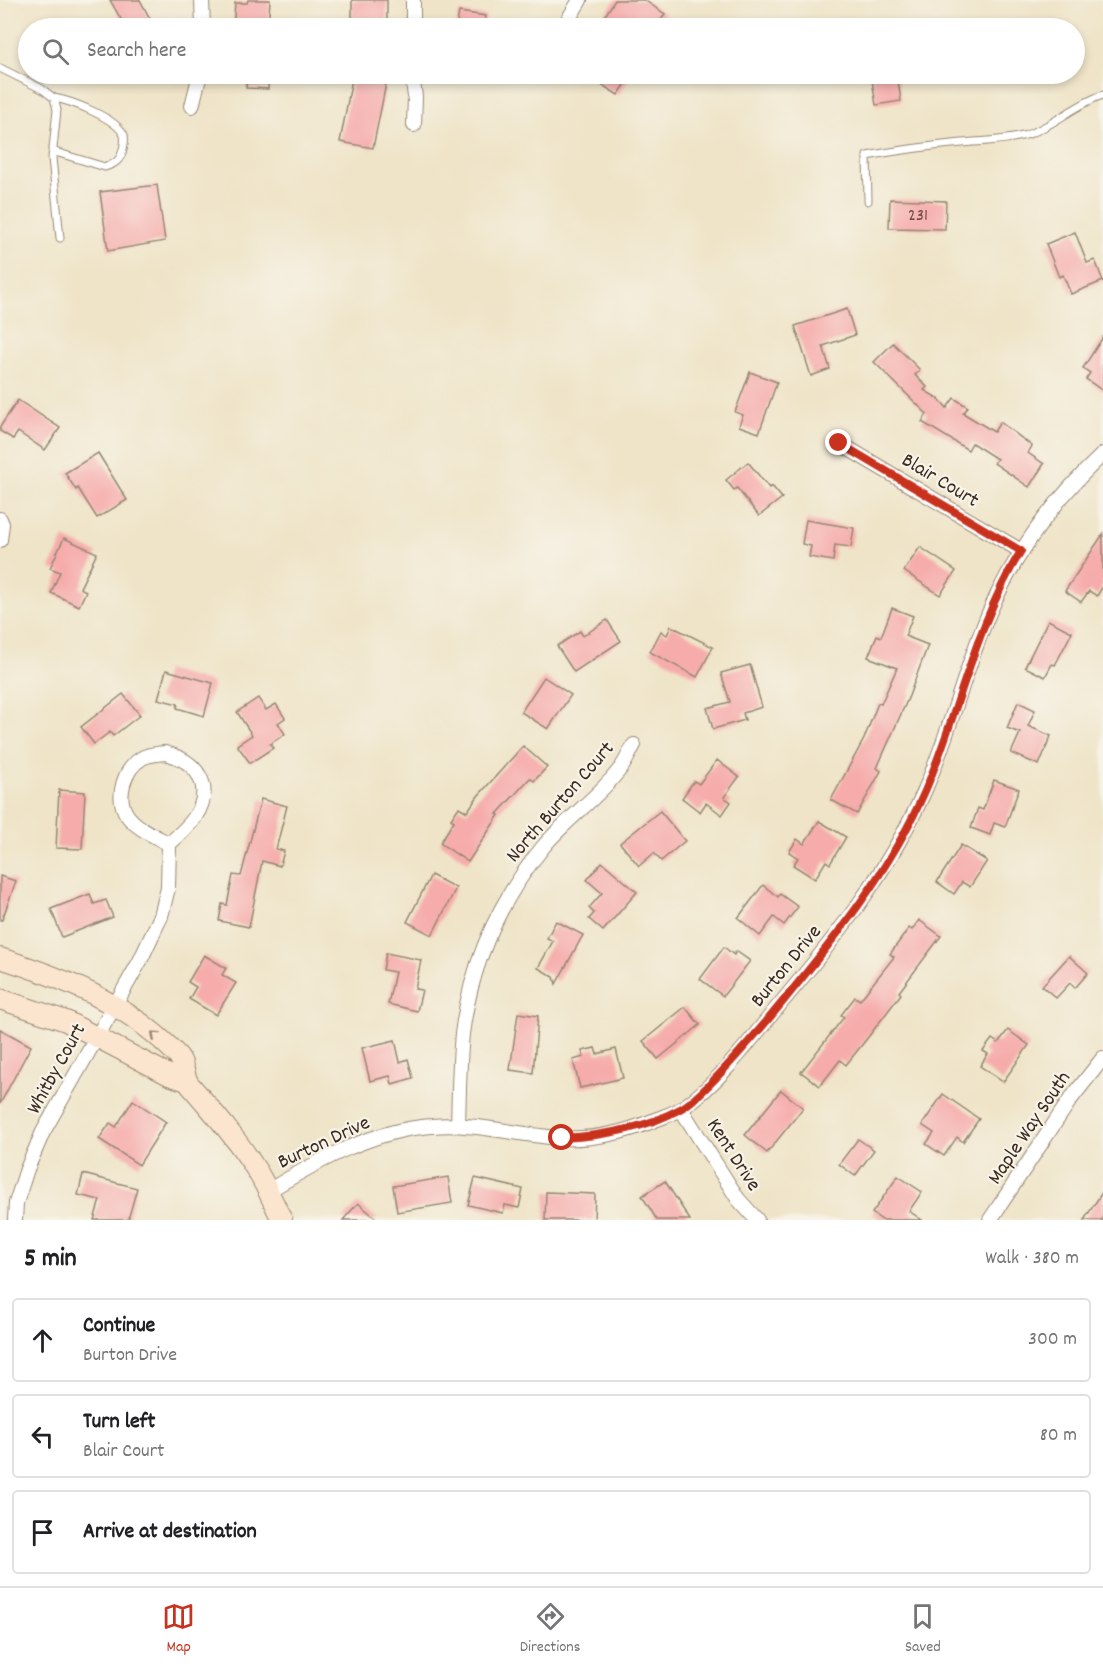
<!DOCTYPE html>
<meta charset="utf-8">
<style>
:root{--surface:#fff;--page:#f2f2f2;--text:#202124;--muted:#757577;--line:#e0e0e0;--accent:#c8321e}
body{margin:0;font-family:Dekko,sans-serif;background:var(--page);color:var(--text)}
.stop{position:absolute;width:18px;height:18px;margin:-14px;border:4px solid #c8321e;border-radius:50%;background:#fff}
.stop.end{background:#c8321e;border-color:#fff;box-shadow:0 2px 6px #0008}
.list{margin:0;padding:0;list-style:none}
h2{display:flex;justify-content:space-between;align-items:center;height:78px;margin:0;padding:0 24px;font-size:26px}
h2 small{font-size:20px;font-weight:400;color:var(--muted)}
.list li{display:grid;grid-template-columns:39px 1fr auto;gap:18px;align-items:center;box-sizing:border-box;height:84px;margin:0 12px 12px;padding:0 12px;border:2px solid var(--line);border-radius:6px}
.list b{display:block;font-size:22px;white-space:nowrap}
.list p{margin:0;font-size:20px;white-space:nowrap;color:var(--muted)}
.list em{font-size:20px;font-style:normal;color:var(--muted)}
.icon{flex:none;width:33px;height:33px;fill:none;stroke:currentColor;stroke-width:2;stroke-linecap:round;stroke-linejoin:round}
.map{position:relative;flex:none;width:1103px;height:1220px;overflow:hidden}
.search{position:absolute;background:var(--surface);box-shadow:0 3px 9px #0003;left:18px;right:18px;top:18px;height:66px;display:flex;align-items:center;gap:15px;box-sizing:border-box;padding:0 21px;border-radius:33px;color:var(--muted);font-size:22px}
.sheet{height:366px;background:var(--surface)}
nav{display:flex;justify-content:space-around;align-items:center;box-sizing:border-box;height:84px;border-top:2px solid var(--line);background:var(--surface);font-size:16px;color:var(--muted)}
nav a{display:grid;justify-items:center;gap:3px}
nav .on{color:var(--accent)}
.map>svg:first-child{display:block}
.building{fill:#f6acab}
.lines{fill:none;stroke-linecap:round;stroke-linejoin:round}
.lane-casing{stroke:#958773;stroke-width:9}
.street-casing{stroke:#958773;stroke-width:16}
.secondary-casing{stroke:#958773;stroke-width:22}
.lane{stroke:#fff;stroke-width:7}
.street{stroke:#fff;stroke-width:14}
.secondary{stroke:#fce5cf;stroke-width:20}
.oneway{stroke:#9c8876}
.route{stroke:#c8321e;stroke-width:8}
.labels{text-anchor:middle;stroke-width:4.5;stroke-linejoin:round;paint-order:stroke}
.number-label{font-size:18px;fill:#6a4a41}
.street-label{font-size:21px;fill:#3b2a1e;stroke:#f7f3e8}
</style>
<div class="map">
<svg width="1103" height="1220" viewBox="0 0 1103 1220">
<rect width="100%" height="100%" fill="#f7f3e8"/>
<filter id="ink" filterUnits="userSpaceOnUse"><feTurbulence type="fractalNoise" baseFrequency=".0167" numOctaves="2"/><feDisplacementMap in="SourceGraphic" scale="12" xChannelSelector="R" yChannelSelector="G"/><feConvolveMatrix kernelMatrix="1 2 1 2 8 2 1 2 1" color-interpolation-filters="sRGB"/></filter>
<filter id="wash" filterUnits="userSpaceOnUse"><feTurbulence type="fractalNoise" baseFrequency=".008" numOctaves="4" result="noise"/><feDisplacementMap in="SourceGraphic" scale="24" xChannelSelector="R" yChannelSelector="G"/><feGaussianBlur stdDeviation="1.35" result="paint"/><feColorMatrix in="noise" values="0 0 0 0 0 0 0 0 0 0 0 0 0 0 0 0 0 1.4 0 .05"/><feComposite in="paint" operator="in"/></filter>
<g filter="url(#wash)">
<rect width="100%" height="100%" fill="#efe4c8"/>
<g id="blocks">
<g class="building">
<polygon points="110,0 140,0 155,28 126,28"/>
<polygon points="248,0 270,0 268,28 233,28 235,3 247,3"/>
<rect x="352" y="0" width="35" height="28"/>
<polygon points="615,0 644,0 665,14 655,28 597,28"/>
<polygon points="459,12 486,16 484,28 456,28"/>
<polygon points="247,74 269,74 268,89 246,88"/>
<polygon points="353,74 388,74 373,148 340,142"/>
<polygon points="585,74 633,74 618,95"/>
<polygon points="871,74 897,74 901,101 876,105"/>
<polygon points="157,185 165,241 108,251 100,192"/>
<polygon points="890,199 946,201 945,229 889,228"/>
<polygon points="1075,232 1087,263 1095,260 1103,281 1071,294 1063,275 1059,277 1046,244"/>
<polygon points="847,309 855,335 823,346 830,369 811,376 795,326"/>
<polygon points="1103,337 1103,391 1086,379 1090,373 1083,368"/>
<polygon points="893,343 920,370 915,375 927,387 924,390 939,399 947,408 954,398 968,407 963,413 994,432 1000,422 1032,446 1028,453 1044,464 1029,487 994,463 997,459 972,443 968,450 922,422 927,414 874,362"/>
<polygon points="750,372 777,382 759,433 739,426 743,415 735,412"/>
<polygon points="18,400 60,428 45,450 18,432 13,439 0,431 0,427"/>
<polygon points="98,453 127,500 97,518 78,488 76,490 65,473"/>
<polygon points="748,462 769,488 772,486 782,498 759,516 737,488 734,490 726,480"/>
<polygon points="806,520 854,528 851,547 835,545 833,561 809,557 811,546 802,544"/>
<polygon points="1103,534 1103,586 1097,596 1089,591 1081,602 1065,591"/>
<polygon points="64,538 97,553 80,588 86,591 79,606 51,593 60,572 50,568"/>
<polygon points="920,547 956,571 940,595 904,571"/>
<polygon points="892,608 913,616 905,636 928,645 909,696 877,768 881,771 857,814 831,800 864,739 878,703 881,704 897,668 868,657 877,635 881,637"/>
<polygon points="607,620 621,641 574,672 557,646 580,631 583,636"/>
<polygon points="1048,620 1072,632 1055,665 1052,664 1045,677 1025,667"/>
<polygon points="671,626 713,647 697,677 650,652 661,631 667,635"/>
<polygon points="750,665 762,707 743,713 745,720 713,729 707,708 730,702 721,673"/>
<polygon points="166,670 213,683 204,716 177,708 178,704 158,699"/>
<polygon points="544,677 571,695 548,729 521,712"/>
<polygon points="123,694 140,715 113,736 110,732 94,744 81,727"/>
<polygon points="258,698 266,710 276,704 285,718 278,723 285,734 270,744 273,748 250,763 237,745 252,735 237,712"/>
<polygon points="1018,702 1035,710 1028,726 1051,736 1039,765 1011,753 1020,733 1007,728"/>
<polygon points="523,746 547,767 534,781 530,778 497,814 499,815 468,862 440,843 454,821 451,819 459,807 467,812 478,796"/>
<polygon points="717,760 739,777 724,797 731,802 722,815 706,803 700,812 682,798 694,781 699,784"/>
<polygon points="994,780 1019,789 1005,827 994,823 990,835 971,828 978,808 983,810"/>
<polygon points="59,790 85,792 82,849 56,848"/>
<polygon points="261,799 287,806 276,849 284,851 280,866 262,861 249,927 219,921 222,904 227,905 233,875 241,876"/>
<polygon points="660,811 685,841 661,861 654,853 639,866 620,843"/>
<polygon points="819,821 846,837 830,864 826,861 815,879 793,865 798,858 789,852 797,839 804,844"/>
<polygon points="961,845 987,861 970,887 962,882 954,894 937,882"/>
<polygon points="602,862 637,892 603,931 589,919 594,913 589,908 602,893 587,880"/>
<polygon points="431,875 456,888 432,935 407,922"/>
<polygon points="0,876 16,881 2,920 0,920"/>
<polygon points="763,885 778,897 780,894 798,907 784,925 774,917 760,936 738,918"/>
<polygon points="90,894 94,904 106,900 113,917 62,937 51,909"/>
<polygon points="919,920 941,936 899,992 901,994 869,1036 846,1065 840,1060 820,1086 801,1072 844,1017 841,1015 855,997 860,1000 894,957 890,954 909,928 912,930"/>
<polygon points="556,921 583,935 556,984 554,977 538,968 553,941 547,938"/>
<polygon points="724,947 734,955 736,951 750,961 723,996 700,979"/>
<polygon points="386,953 421,960 415,989 422,990 417,1011 388,1004 395,972 383,970"/>
<polygon points="204,955 226,968 222,975 236,983 216,1015 189,999 196,987 188,982"/>
<polygon points="1069,956 1088,973 1075,988 1070,983 1056,998 1042,986"/>
<polygon points="685,1007 700,1025 658,1059 643,1041"/>
<polygon points="518,1013 538,1016 533,1073 510,1070"/>
<polygon points="0,1029 31,1046 0,1104"/>
<polygon points="1008,1030 1029,1045 1003,1082 980,1066 988,1054 983,1051 992,1039 998,1043"/>
<polygon points="395,1040 400,1062 408,1059 413,1078 392,1084 390,1076 370,1081 362,1048"/>
<polygon points="595,1048 597,1054 616,1049 623,1078 580,1088 573,1060 584,1057 582,1051"/>
<polygon points="781,1090 803,1108 767,1153 745,1135"/>
<polygon points="943,1094 979,1119 963,1142 957,1137 944,1156 926,1144 934,1133 922,1125"/>
<polygon points="133,1100 166,1122 139,1165 99,1139 110,1123 116,1127"/>
<polygon points="858,1139 874,1150 855,1176 839,1164"/>
<polygon points="83,1174 137,1188 128,1220 94,1220 100,1200 78,1195"/>
<polygon points="898,1176 922,1192 909,1211 922,1220 882,1220 872,1213"/>
<polygon points="448,1177 452,1203 397,1212 393,1186"/>
<polygon points="475,1178 523,1189 519,1208 505,1205 503,1213 468,1205"/>
<polygon points="665,1181 690,1220 657,1220 642,1196"/>
<polygon points="1103,1191 1103,1220 1084,1220"/>
<polygon points="546,1192 595,1194 594,1220 545,1220"/>
<polygon points="358,1203 378,1220 343,1220"/>
</g>
</g>
</g>
<g filter="url(#ink)">
<use href="#blocks" fill-opacity="0" stroke="#958773" stroke-width="1.5"/>
<g class="lines">
<defs>
<g id="lane">
<polyline points="0,68 42,89 54,98 57,110 52,158 60,238"/>
<path d="M 52,151 L 105,167 C 115,164 121,160 123,149 C 124,145 125,139 124,135 C 116,118 72,101 54,98"/>
<path d="M 868,201 L 867,156 C 899,150 930,146 962,143 C 983,141 1006,141 1026,135 C 1054,126 1075,104 1103,95"/>
</g>
<g id="street">
<polyline points="202,0 203,28"/>
<polyline points="413,0 413,28"/>
<polyline points="563,28 580,0"/>
<polyline points="412,74 415,97 414,125"/>
<polyline points="192,106 200,74"/>
<polyline points="839,443 1021,551"/>
<polyline points="0,519 2,524 0,540"/>
<path d="M 165,753 C 197,761 215,786 195,817 C 188,827 178,836 169,844 C 155,836 136,828 127,815 C 115,797 124,769 142,758 C 149,754 157,754 165,753 Z"/>
<polyline points="681,1109 738,1199 757,1220"/>
<path d="M 458,1125 C 459,1095 459,1064 462,1034 C 471,965 499,901 543,847 C 566,819 598,798 620,769 C 626,762 629,753 634,745"/>
<path d="M 268,1191 C 318,1161 372,1130 432,1126 C 474,1122 517,1135 560,1138 C 590,1140 623,1133 650,1122 C 661,1117 674,1114 684,1107 C 720,1081 748,1043 776,1009 C 833,941 888,873 924,792 C 950,733 964,671 989,613 C 1015,553 1055,499 1103,454"/>
<polyline points="15,1220 16,1203 27,1169 43,1132 140,961 161,916 168,888 169,844"/>
<polyline points="990,1220 1070,1100 1103,1058"/>
</g>
<g id="secondary">
<path d="M 0,958 C 64,978 131,1005 178,1056 C 185,1063 183,1077 190,1085 C 214,1113 238,1140 257,1171 C 267,1187 274,1204 282,1220"/>
<polyline points="0,999 66,1021 169,1075 187,1081"/>
</g>
</defs>
<use href="#lane" class="lane-casing"/>
<use href="#street" class="street-casing"/>
<use href="#secondary" class="secondary-casing"/>
<use href="#lane" class="lane"/>
<use href="#street" class="street"/>
<use href="#secondary" class="secondary"/>
</g>
<defs><path id="oneway-chevron" d="M-2-3.5L2.5 0L-2 3.5" fill="none" stroke-width="1.6" stroke-linecap="round" stroke-linejoin="round" transform="scale(1.5)"/></defs>
<use class="oneway" href="#oneway-chevron" transform="translate(155 1035) rotate(-138)"/>
</g>
<g class="lines" filter="url(#ink)">
<path class="route" d="M 562,1138 C 603,1136 644,1129 680,1109 C 690,1104 700,1094 708,1086 C 729,1065 747,1044 766,1022 C 826,949 887,878 925,791 C 959,712 975,625 1021,551 L 839,443"/>
</g>
<g class="labels">
<g class="number-label">
<text x="918" y="220">231</text>
</g>
<g class="street-label">
<text transform="translate(941 479) rotate(31)" y="7">Blair Court</text>
<text transform="translate(559 801) rotate(-49)" y="7">North Burton Court</text>
<text transform="translate(785 965) rotate(-51)" y="7">Burton Drive</text>
<text transform="translate(55 1068) rotate(-61)" y="7">Whitby Court</text>
<text transform="translate(1028 1127) rotate(-56)" y="7">Maple Way South</text>
<text transform="translate(323 1141) rotate(-25)" y="7">Burton Drive</text>
<text transform="translate(735 1154) rotate(57)" y="7">Kent Drive</text>
</g>
</g>
</svg>
<div class="stop" style="left:562px;top:1138px"></div>
<div class="stop end" style="left:839px;top:443px"></div>
<div class="search"><svg class="icon" aria-label="search" viewBox="0 0 24 24"><circle cx="10" cy="10" r="6"/><path d="M15 15l6 6"/></svg>Search here</div>
</div>
<section class="sheet">
<h2>5 min<small>Walk · 380 m</small></h2>
<ul class="list">
<li><svg class="icon" aria-label="ahead" viewBox="0 0 24 24"><path d="M12 20V5M6 11l6-6 6 6"/></svg><div><b>Continue</b><p>Burton Drive</p></div><em>300 m</em></li>
<li><svg class="icon" aria-label="left" viewBox="0 0 24 24"><path d="M17 20v-9H6M10 6l-5 5 5 5"/></svg><div><b>Turn left</b><p>Blair Court</p></div><em>80 m</em></li>
<li><svg class="icon" aria-label="arrive" viewBox="0 0 24 24"><path d="M6 21V4h12l-3 4 3 4H6"/></svg><div><b>Arrive at destination</b></div></li>
</ul>
</section>
<nav>
<a class="on"><svg class="icon" aria-label="map" viewBox="0 0 24 24"><path d="M3 6l6-2 6 2 6-2v14l-6 2-6-2-6 2zM9 4v14M15 6v14"/></svg>Map</a>
<a><svg class="icon" aria-label="directions" viewBox="0 0 24 24"><path d="M12 3l9 9-9 9-9-9zM9 14v-3h6M13 9l2 2-2 2"/></svg>Directions</a>
<a><svg class="icon" aria-label="saved" viewBox="0 0 24 24"><path d="M7 4h10v16l-5-4-5 4z"/></svg>Saved</a>
</nav>
